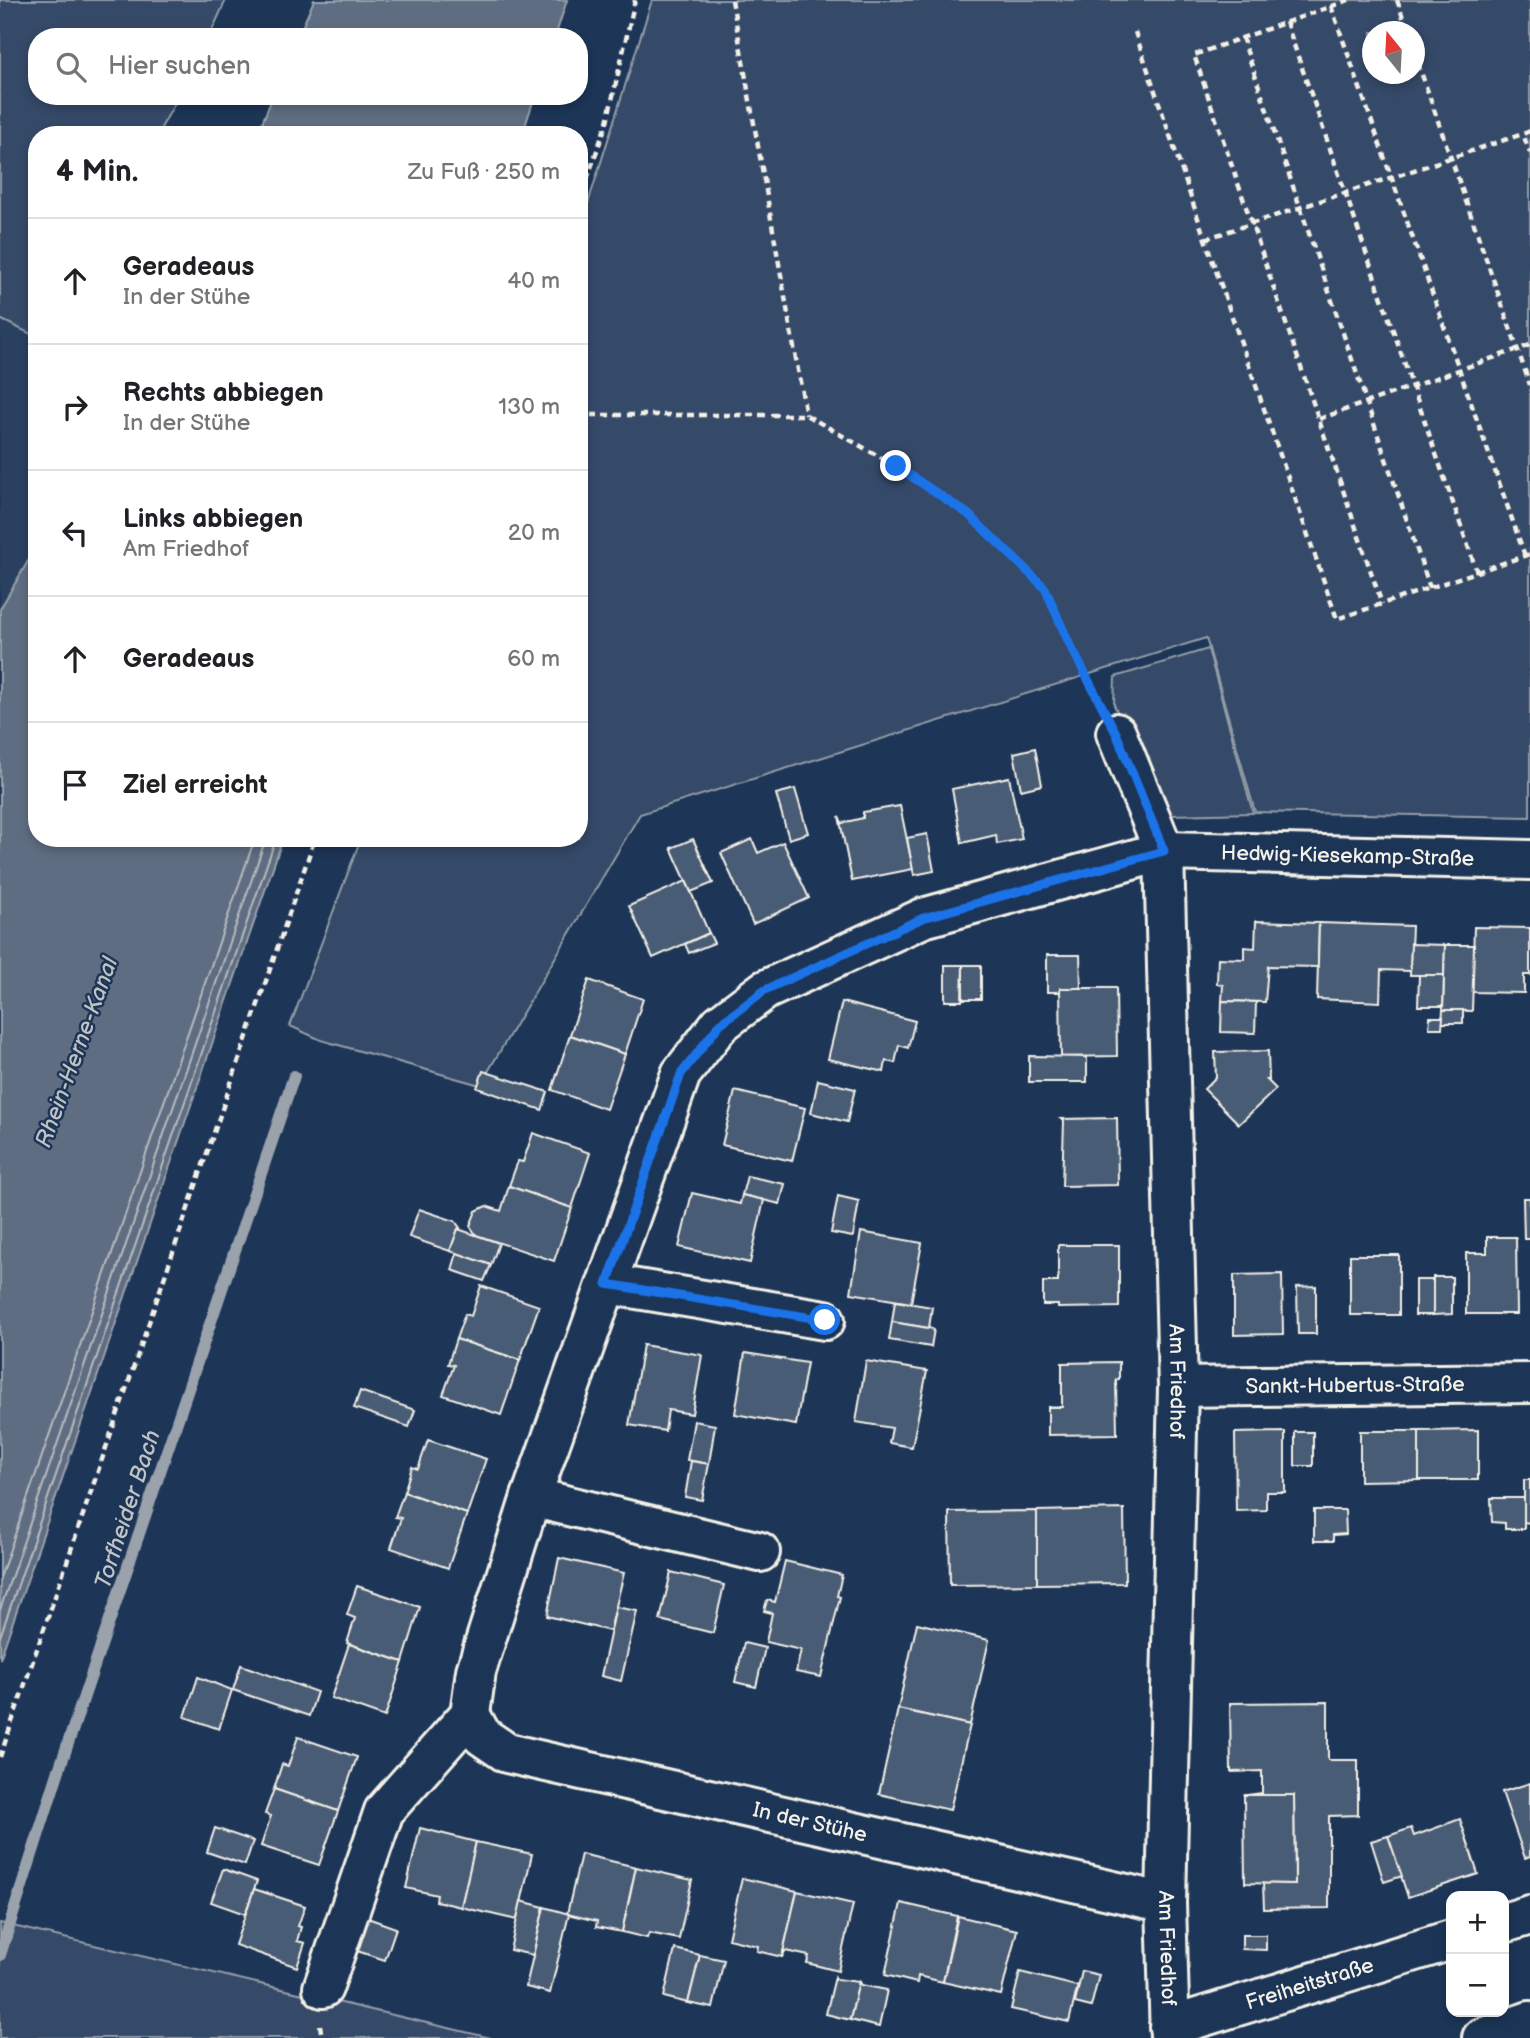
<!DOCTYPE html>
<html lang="de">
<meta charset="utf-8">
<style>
:root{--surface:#fff;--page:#f6f6f6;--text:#202124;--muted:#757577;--line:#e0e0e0}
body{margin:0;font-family:"Balsamiq Sans",sans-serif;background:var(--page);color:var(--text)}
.controls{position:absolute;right:21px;bottom:21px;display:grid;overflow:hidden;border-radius:14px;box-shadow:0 4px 10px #0003}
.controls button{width:63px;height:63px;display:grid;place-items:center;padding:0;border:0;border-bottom:2px solid var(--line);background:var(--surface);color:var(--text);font:35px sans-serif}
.compass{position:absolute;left:1362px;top:21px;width:63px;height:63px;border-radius:50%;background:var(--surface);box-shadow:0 4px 10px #0003;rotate:342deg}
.stop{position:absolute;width:21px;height:21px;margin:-16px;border:5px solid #1a73e8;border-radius:50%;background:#fff}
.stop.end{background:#1a73e8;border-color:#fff;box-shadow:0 2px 7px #0008}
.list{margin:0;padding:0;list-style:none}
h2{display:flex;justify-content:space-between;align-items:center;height:91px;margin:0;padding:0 28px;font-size:30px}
h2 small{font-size:23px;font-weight:400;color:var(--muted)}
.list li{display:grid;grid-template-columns:46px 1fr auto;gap:21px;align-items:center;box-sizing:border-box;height:126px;padding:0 28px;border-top:2px solid var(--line)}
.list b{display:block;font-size:26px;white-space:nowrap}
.list p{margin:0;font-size:23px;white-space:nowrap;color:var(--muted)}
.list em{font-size:23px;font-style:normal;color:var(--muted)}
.icon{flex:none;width:38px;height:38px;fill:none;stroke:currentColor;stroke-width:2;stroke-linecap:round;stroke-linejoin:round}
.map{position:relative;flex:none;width:1530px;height:2038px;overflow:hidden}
.search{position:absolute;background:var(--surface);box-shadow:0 4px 10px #0003;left:28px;top:28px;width:560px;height:77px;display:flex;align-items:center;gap:18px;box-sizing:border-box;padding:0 24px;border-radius:28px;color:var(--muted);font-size:26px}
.panel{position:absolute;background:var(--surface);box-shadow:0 4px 10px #0003;left:28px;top:126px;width:560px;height:721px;border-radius:28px}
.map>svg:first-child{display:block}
.built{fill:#2a4060}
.green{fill:#354a67;stroke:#949ea8;stroke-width:2;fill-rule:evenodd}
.water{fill:#5e6d82;stroke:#9aa2ab;stroke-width:2}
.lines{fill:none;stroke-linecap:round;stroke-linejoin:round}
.shore{stroke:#b8bcbf;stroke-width:2}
.stream{stroke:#9aa2ab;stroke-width:12}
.building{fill:#485b74;stroke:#f4f1e8;stroke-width:2}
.street-casing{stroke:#f4f1e8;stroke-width:44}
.path{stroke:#f4f1e8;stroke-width:4.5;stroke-dasharray:7 5;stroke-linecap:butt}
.street{stroke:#1d3557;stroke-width:38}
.route{stroke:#1a73e8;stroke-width:9}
.labels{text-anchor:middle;stroke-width:5;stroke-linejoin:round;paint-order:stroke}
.street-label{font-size:21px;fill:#f4f1e8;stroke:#1d3557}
.water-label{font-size:23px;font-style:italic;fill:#c0c3c4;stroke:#1d3557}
</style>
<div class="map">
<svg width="1530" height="2038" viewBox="0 0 1530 2038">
<rect width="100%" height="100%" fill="#1d3557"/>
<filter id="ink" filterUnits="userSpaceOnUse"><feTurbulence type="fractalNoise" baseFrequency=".0143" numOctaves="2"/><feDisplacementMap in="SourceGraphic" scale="14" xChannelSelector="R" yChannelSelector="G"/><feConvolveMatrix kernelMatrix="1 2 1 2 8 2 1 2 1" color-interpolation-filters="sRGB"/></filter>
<g filter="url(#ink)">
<polygon class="built" points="0,319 37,337 37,546 0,609"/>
<g class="green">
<polygon points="0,0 226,0 209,37 37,37 37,96 179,96 157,135 37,135 37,337 0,319"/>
<path d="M 652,0 L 1530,0 L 1530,817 L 1255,812 L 1206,638 L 640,814 L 480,1085 L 321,1040 L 290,1026 L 361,838 L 579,838 L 579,232 ZM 1372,32 L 1414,32 L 1414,74 L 1372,74 Z"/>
<polygon points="1208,649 1253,813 1170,815 1114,705 1115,677"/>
<polygon points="0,1923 491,2038 0,2038"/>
</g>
<g class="water">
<polygon points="314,0 567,0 555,37 298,37"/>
<polygon points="273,96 535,96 522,135 257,135"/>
<polygon points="37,546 37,838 283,838 0,1659 0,609"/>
</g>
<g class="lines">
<g class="shore">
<polyline points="0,1578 255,838"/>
<polyline points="0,1610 266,838"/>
<polyline points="0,1637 276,838"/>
</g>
<polyline class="stream" points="0,1955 59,1770 294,1076"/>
</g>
<g class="building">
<polygon points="1035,748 1042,785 1021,790 1014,753"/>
<polygon points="1009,777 1022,839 997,844 996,835 962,843 952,789"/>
<polygon points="795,789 808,833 789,839 776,794"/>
<polygon points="900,806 913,869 852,881 839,816 842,823 863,818 863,812"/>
<polygon points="927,834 934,871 914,875 907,838"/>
<polygon points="693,839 713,883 691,892 671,848"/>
<polygon points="752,839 758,853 783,842 809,898 753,924 721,853"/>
<polygon points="686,881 709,933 653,958 629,906"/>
<polygon points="1256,921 1319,923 1318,967 1268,966 1265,1002 1222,1001 1223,985 1217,984 1218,958 1244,959 1244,947 1255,948"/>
<polygon points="1319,923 1412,926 1410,971 1381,970 1380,1002 1317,999"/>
<polygon points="1474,927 1530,928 1530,975 1524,975 1524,993 1472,992"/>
<polygon points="709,933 714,943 689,953 685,944"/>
<polygon points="1411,944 1445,945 1444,975 1410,975"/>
<polygon points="1445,945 1474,945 1472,1011 1443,1010"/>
<polygon points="1047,955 1080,955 1081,988 1060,988 1060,992 1047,992"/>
<polygon points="945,965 963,965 962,1001 945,1001"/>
<rect x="963" y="965" width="18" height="34"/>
<polygon points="1419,975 1444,975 1443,1006 1418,1006"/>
<polygon points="589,980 643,999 625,1054 570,1035"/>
<polygon points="1060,988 1116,988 1117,1056 1061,1057"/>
<polygon points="1222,1001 1256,1002 1255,1033 1221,1032"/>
<polygon points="842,1002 915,1021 908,1048 899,1045 895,1063 886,1061 884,1072 828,1059"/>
<polygon points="1443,1010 1463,1010 1463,1023 1442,1023"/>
<polygon points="1430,1017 1443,1017 1442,1028 1429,1028"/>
<polygon points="570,1035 625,1054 606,1109 552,1090"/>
<polygon points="1268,1051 1269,1080 1267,1080 1276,1089 1239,1124 1204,1089 1216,1077 1215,1052"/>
<polygon points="1029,1056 1087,1057 1087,1082 1029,1082"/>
<polygon points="483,1071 548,1092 542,1110 477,1088"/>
<polygon points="818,1080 855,1089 847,1122 811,1113"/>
<polygon points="735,1091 805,1108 792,1161 722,1145"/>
<polygon points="1117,1118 1118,1185 1062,1186 1064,1121 1061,1119"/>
<polygon points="533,1133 590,1153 572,1208 509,1186 518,1161 523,1162"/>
<polygon points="747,1176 785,1184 780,1204 742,1195"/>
<polygon points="509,1186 572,1208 554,1261 476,1235 470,1226 476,1211 486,1206 501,1211"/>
<polygon points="692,1193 740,1204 742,1195 764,1200 750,1263 679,1247"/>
<polygon points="838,1196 859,1201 853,1237 831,1233"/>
<polygon points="1523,1198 1530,1198 1530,1239 1524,1239"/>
<polygon points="419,1209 455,1221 460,1228 458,1229 450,1251 409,1237"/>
<polygon points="458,1229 499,1243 491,1265 450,1251"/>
<polygon points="861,1232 922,1243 911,1303 851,1293"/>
<polygon points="1487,1237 1516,1237 1517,1314 1466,1314 1466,1253 1487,1253"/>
<polygon points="1058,1245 1119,1245 1119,1307 1058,1308 1058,1305 1043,1305 1043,1282 1058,1282"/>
<polygon points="457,1253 491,1265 484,1281 452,1270"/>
<rect x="1350" y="1255" width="49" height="60"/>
<polygon points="1282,1274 1283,1334 1234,1335 1234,1275"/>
<polygon points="1433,1277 1452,1277 1452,1314 1433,1315"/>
<rect x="1415" y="1280" width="18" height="35"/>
<polygon points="481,1286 539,1306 520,1360 456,1339 465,1314 471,1316"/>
<polygon points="1316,1286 1316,1334 1298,1334 1297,1287"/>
<polygon points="895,1301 932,1307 929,1328 892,1322"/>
<polygon points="892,1322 934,1329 931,1347 889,1340"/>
<polygon points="456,1339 520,1360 501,1415 443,1395 454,1365 448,1364"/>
<polygon points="643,1345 702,1355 692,1414 668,1410 665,1431 629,1425"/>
<polygon points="745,1353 807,1363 796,1425 735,1414"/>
<polygon points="866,1361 927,1371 912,1447 889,1443 892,1428 856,1422"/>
<polygon points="1119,1362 1119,1379 1116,1380 1117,1434 1048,1435 1048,1407 1062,1407 1062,1363"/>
<polygon points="360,1391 415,1410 409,1427 354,1408"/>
<polygon points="694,1421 715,1425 709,1464 687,1460"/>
<polygon points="1478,1430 1478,1480 1419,1480 1419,1431"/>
<polygon points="1360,1431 1419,1431 1419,1480 1360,1481"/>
<polygon points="1285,1432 1285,1492 1266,1492 1266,1510 1236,1511 1235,1433"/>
<rect x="1295" y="1432" width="18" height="34"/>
<polygon points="428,1440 486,1459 467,1514 404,1492 412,1467 418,1469"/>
<polygon points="691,1461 709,1464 702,1500 685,1497"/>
<polygon points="1524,1480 1530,1480 1530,1523 1524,1522"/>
<polygon points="404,1492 467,1514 448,1568 391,1548 401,1518 395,1517"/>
<polygon points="1491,1498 1524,1498 1524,1529 1505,1529 1505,1523 1492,1522"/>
<polygon points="1124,1509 1125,1583 1037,1584 1037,1511"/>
<polygon points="1314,1510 1345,1510 1346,1534 1333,1535 1333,1541 1314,1541"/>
<polygon points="1037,1511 1037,1584 950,1585 949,1512"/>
<polygon points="559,1558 624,1573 610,1631 547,1616"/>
<polygon points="785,1561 842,1575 837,1596 840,1597 821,1677 796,1672 801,1650 766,1642 772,1613 764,1611 767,1600 775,1602"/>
<polygon points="671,1572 724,1585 713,1633 660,1620"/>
<polygon points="357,1586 420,1607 403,1662 347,1643 355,1618 347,1615"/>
<polygon points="616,1607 637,1611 621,1681 601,1676"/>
<polygon points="917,1623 989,1640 970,1725 898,1709"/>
<polygon points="744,1643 765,1648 756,1687 735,1682"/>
<polygon points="349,1644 403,1662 385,1717 331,1698"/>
<polygon points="241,1665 317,1692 309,1716 233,1690"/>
<polygon points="198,1677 232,1690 219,1729 185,1717"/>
<polygon points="1328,1702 1328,1760 1358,1760 1358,1815 1329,1816 1329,1908 1264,1909 1263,1883 1295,1884 1294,1795 1247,1795 1262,1793 1262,1771 1231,1772 1230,1703"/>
<polygon points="898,1709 970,1725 950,1810 879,1794"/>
<polygon points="298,1737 357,1757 338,1811 274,1789 282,1764 288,1766"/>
<polygon points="1530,1783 1530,1856 1525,1858 1502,1792"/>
<polygon points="274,1789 338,1811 319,1865 261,1846 271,1816 265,1814"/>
<polygon points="1244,1795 1294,1795 1295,1884 1245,1883"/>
<polygon points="1460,1819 1478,1874 1408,1897 1388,1836 1411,1828 1414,1836"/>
<polygon points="215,1828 253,1841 245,1865 207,1852"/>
<polygon points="420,1828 476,1842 461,1907 436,1901 437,1895 406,1888"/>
<polygon points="1388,1836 1402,1876 1384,1882 1371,1841"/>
<polygon points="476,1842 532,1854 517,1920 461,1907"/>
<polygon points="581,1854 636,1867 622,1932 596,1927 597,1921 567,1914"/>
<polygon points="636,1867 692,1880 679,1939 649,1933 647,1938 622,1932"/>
<polygon points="223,1869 257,1881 245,1914 211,1902"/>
<polygon points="742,1878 797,1891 782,1957 757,1951 758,1946 728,1939"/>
<polygon points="254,1889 305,1906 298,1926 301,1927 297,1941 305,1943 297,1967 235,1945"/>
<polygon points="797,1891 853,1904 838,1971 807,1963 809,1956 785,1951 782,1957"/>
<polygon points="521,1901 544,1907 533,1955 510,1950"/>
<polygon points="901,1903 957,1916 943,1982 918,1976 917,1983 885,1975"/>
<polygon points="544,1907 569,1914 550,1993 526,1987"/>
<polygon points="362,1916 396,1928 385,1960 351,1949"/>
<polygon points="958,1916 1017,1930 1001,1995 943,1982"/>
<polygon points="1242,1935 1266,1935 1266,1950 1242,1949"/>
<polygon points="675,1949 700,1955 688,2003 664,1997"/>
<polygon points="700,1955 724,1960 713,2008 688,2003"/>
<polygon points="1082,1971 1099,1975 1091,2007 1075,2003"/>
<polygon points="1020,1972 1076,1986 1078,1985 1069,2022 1011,2009"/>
<polygon points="835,1977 836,1979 859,1982 850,2020 826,2014"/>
<polygon points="859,1982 861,1985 887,1990 879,2027 850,2020"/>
</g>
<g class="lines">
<defs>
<g id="street">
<path id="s1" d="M 1116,733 L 1164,851 L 1178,1387 L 1166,1903 L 1170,2038"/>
<polyline points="607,1284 825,1320"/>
<path id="s2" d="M 1178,1387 L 1530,1383"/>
<polyline points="531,1497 760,1552"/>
<path id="s3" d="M 1166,1903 L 507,1753 L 482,1736 L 470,1714 L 476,1671 L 531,1497 L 681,1074 L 720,1024 L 765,990 L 923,918 L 1164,851 L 1530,860"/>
<polyline points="1504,1923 1530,1915"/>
<polyline points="323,1988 384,1811 470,1714"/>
<path id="s4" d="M 1169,2027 L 1451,1940"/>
<polyline points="1482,2038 1530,2021"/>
</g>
</defs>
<use href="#street" class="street-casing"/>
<g class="path">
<polyline points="732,0 806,415"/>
<polyline points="1349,0 1194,55 1382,604"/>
<polyline points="1397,0 1408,32"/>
<polyline points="1331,6 1525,556"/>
<polyline points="1286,22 1477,572"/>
<polyline points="1135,32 1205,239 1337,619 1530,554"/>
<polyline points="1242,37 1430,588"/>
<polyline points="1414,52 1530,385"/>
<polyline points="1530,131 1523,134 1530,153"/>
<polyline points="579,202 607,122 635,0"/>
<polyline points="1205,239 1523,134"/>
<polyline points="579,415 806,415 896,466 968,514 1045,588 1069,643 1098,699"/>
<polyline points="1319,419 1530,345"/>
<polyline points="0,1757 315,838"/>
<polyline points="320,2025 322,2038"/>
</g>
<use href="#street" class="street"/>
</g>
</g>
<g class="lines" filter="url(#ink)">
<polyline class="route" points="825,1320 607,1284 681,1074 720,1024 765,990 923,918 1164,851 1116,733 1069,643 1045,588 968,514 896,466"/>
</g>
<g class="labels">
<g class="street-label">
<text dy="7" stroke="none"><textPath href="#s3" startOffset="2133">Hedwig-Kiesekamp-Straße</textPath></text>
<text dy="7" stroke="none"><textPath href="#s1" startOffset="658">Am Friedhof</textPath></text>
<text dy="7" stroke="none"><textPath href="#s2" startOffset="177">Sankt-Hubertus-Straße</textPath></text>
<text transform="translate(810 1822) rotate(13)" y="7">In der Stühe</text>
<text dy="7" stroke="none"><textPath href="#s1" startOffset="1225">Am Friedhof</textPath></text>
<text dy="7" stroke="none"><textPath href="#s4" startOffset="147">Freiheitstraße</textPath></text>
</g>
<g class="water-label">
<text transform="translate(76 1052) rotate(-70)" y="8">Rhein-Herne-Kanal</text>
<text transform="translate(127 1509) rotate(-72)" y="8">Torfheider Bach</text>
</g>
</g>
</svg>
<div class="controls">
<button>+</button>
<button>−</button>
</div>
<svg class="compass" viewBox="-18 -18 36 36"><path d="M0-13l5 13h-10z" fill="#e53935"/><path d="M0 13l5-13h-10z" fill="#757577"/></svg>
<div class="stop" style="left:825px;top:1320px"></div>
<div class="stop end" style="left:896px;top:466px"></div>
<div class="search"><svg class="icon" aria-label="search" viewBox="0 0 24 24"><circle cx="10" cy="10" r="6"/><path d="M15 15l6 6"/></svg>Hier suchen</div>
<section class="panel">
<h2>4 Min.<small>Zu Fuß · 250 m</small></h2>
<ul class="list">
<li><svg class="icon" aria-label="ahead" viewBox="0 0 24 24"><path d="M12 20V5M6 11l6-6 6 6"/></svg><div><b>Geradeaus</b><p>In der Stühe</p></div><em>40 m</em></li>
<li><svg class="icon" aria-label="right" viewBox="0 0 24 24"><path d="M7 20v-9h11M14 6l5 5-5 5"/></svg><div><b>Rechts abbiegen</b><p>In der Stühe</p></div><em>130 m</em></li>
<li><svg class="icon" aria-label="left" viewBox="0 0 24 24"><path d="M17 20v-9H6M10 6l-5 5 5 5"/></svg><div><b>Links abbiegen</b><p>Am Friedhof</p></div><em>20 m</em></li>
<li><svg class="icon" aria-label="ahead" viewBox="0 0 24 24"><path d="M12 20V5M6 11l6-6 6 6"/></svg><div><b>Geradeaus</b></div><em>60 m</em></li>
<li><svg class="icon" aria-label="arrive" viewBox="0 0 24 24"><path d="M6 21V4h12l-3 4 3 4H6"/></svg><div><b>Ziel erreicht</b></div></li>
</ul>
</section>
</div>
